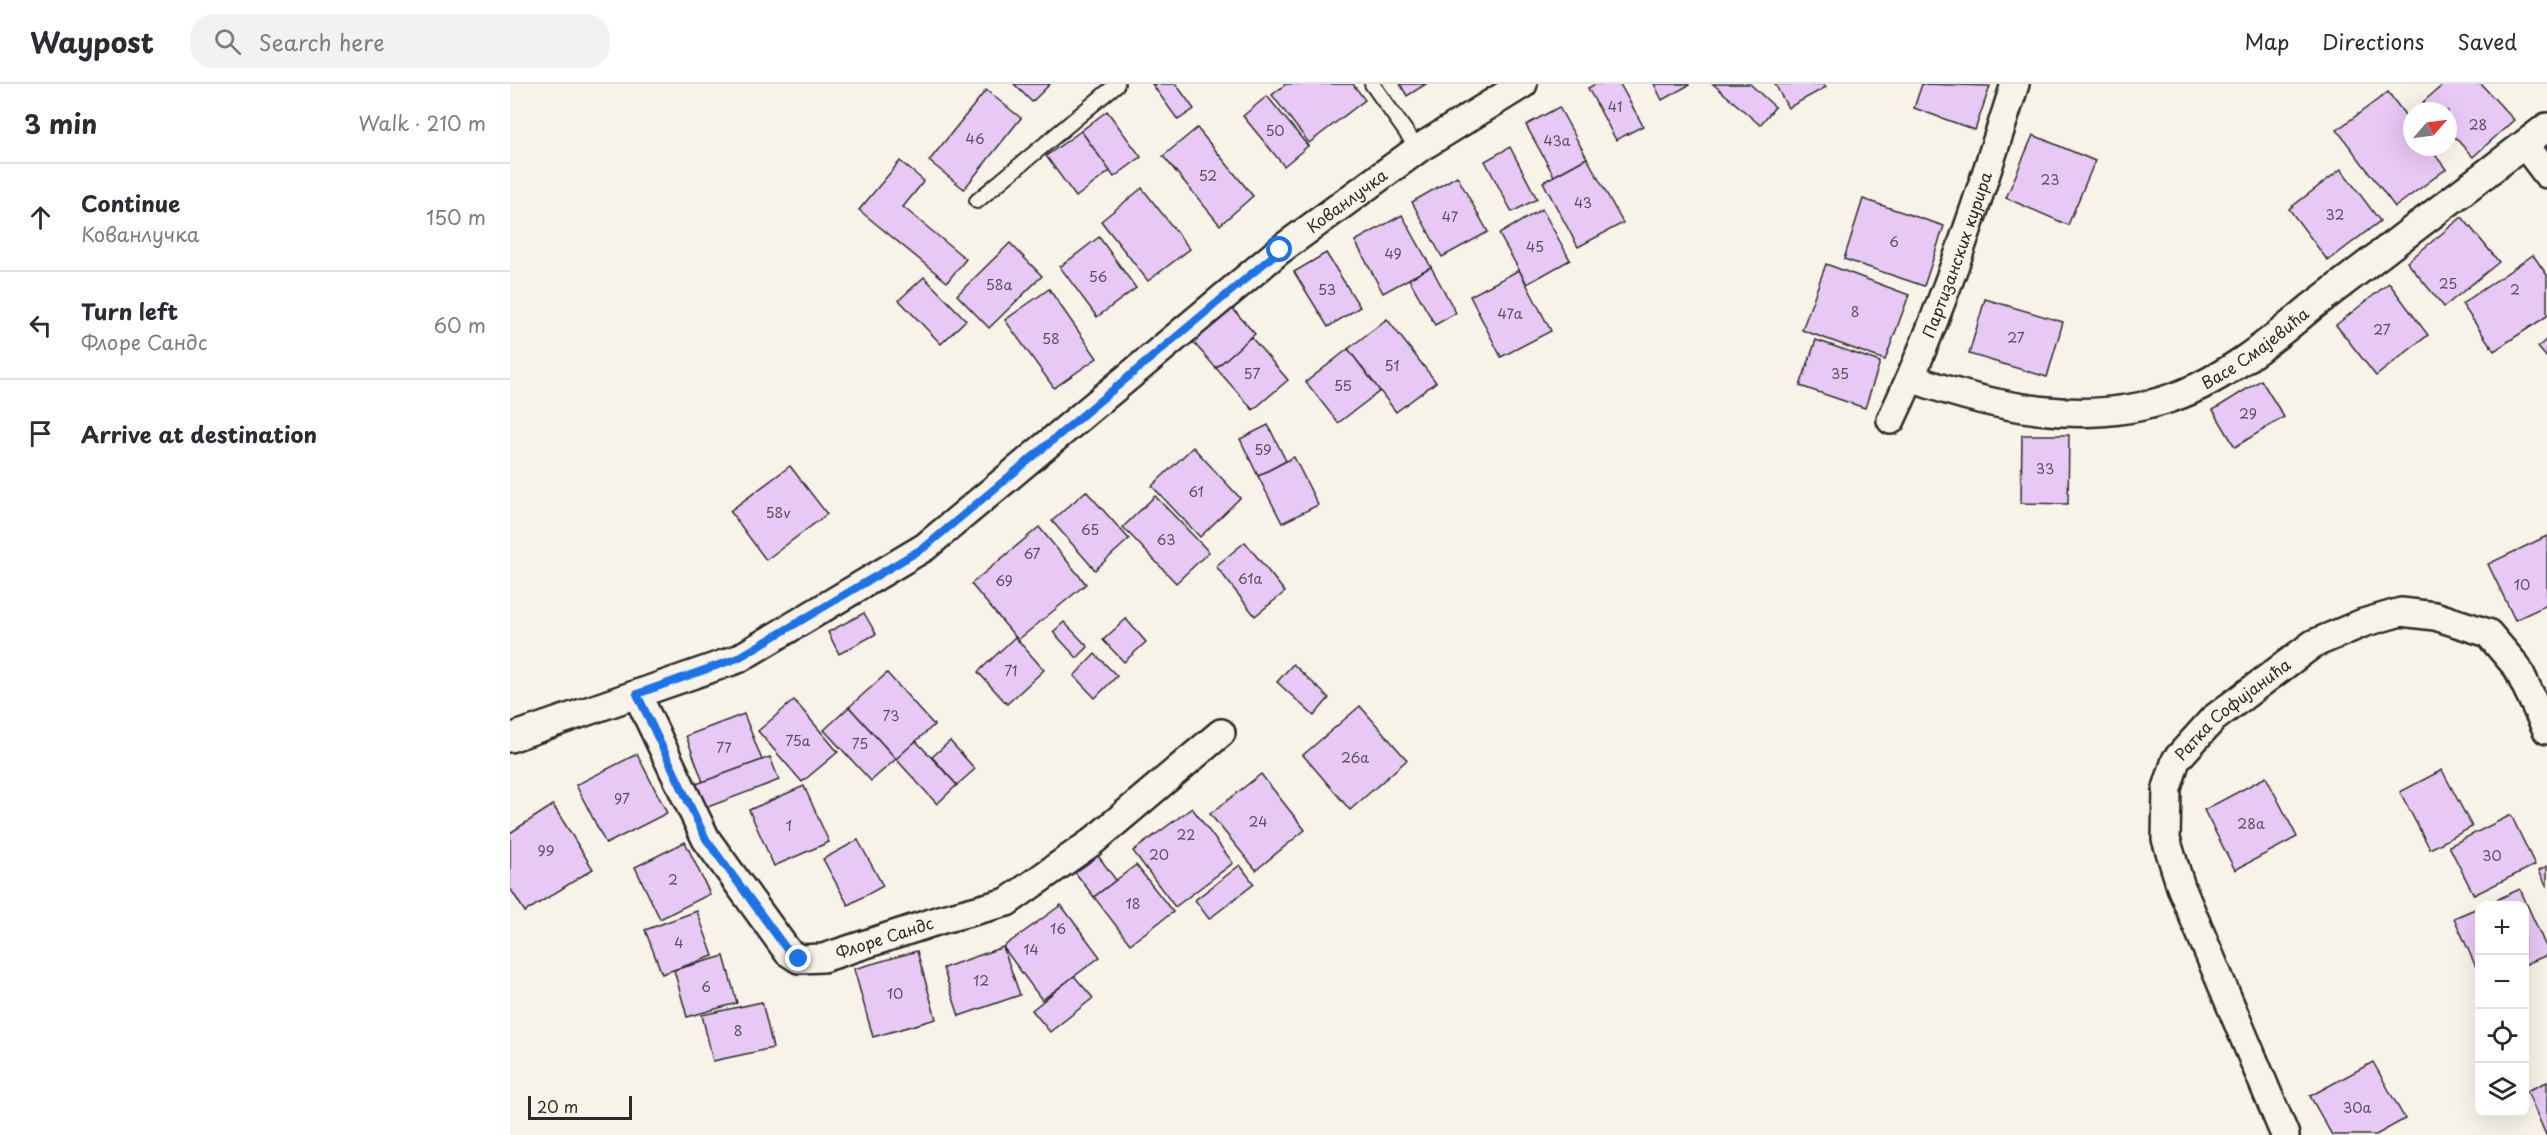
<!DOCTYPE html>
<meta charset="utf-8">
<style>
:root{--surface:#fff;--page:#f2f2f3;--text:#2b2b33;--muted:#7c7c81;--line:#e1e1e2}
body{margin:0;font-family:"Playpen Sans",sans-serif;background:var(--page);color:var(--text)}
.controls{position:absolute;right:18px;bottom:18px;display:grid;overflow:hidden;border-radius:12px;box-shadow:0 6px 24px #0002}
.controls button{width:54px;height:54px;display:grid;place-items:center;padding:0;border:0;border-bottom:2px solid var(--line);background:var(--surface);color:var(--text);font:30px sans-serif}
.compass{position:absolute;left:1893px;top:18px;width:54px;height:54px;border-radius:50%;background:var(--surface);box-shadow:0 6px 24px #0002;rotate:62deg}
.scale{position:absolute;left:18px;bottom:15px;width:104px;box-sizing:border-box;padding-left:6px;border:3px solid #2b2b2b;border-top:0;font-size:16px;line-height:21px;white-space:nowrap;color:#2b2b2b;-webkit-text-stroke:4px #f7f3e8;paint-order:stroke}
.stop{position:absolute;width:18px;height:18px;margin:-14px;border:4px solid #1a73e8;border-radius:50%;background:#fff}
.stop.end{background:#1a73e8;border-color:#fff;box-shadow:0 2px 6px #0008}
.list{margin:0;padding:0;list-style:none}
h2{display:flex;justify-content:space-between;align-items:center;height:78px;margin:0;padding:0 24px;font-size:26px}
h2 small{font-size:20px;font-weight:400;color:var(--muted)}
.list li{display:grid;grid-template-columns:39px 1fr auto;gap:18px;align-items:center;box-sizing:border-box;height:108px;padding:0 24px;border-top:2px solid var(--line)}
.list b{display:block;font-size:22px;white-space:nowrap}
.list p{margin:0;font-size:20px;white-space:nowrap;color:var(--muted)}
.list em{font-size:20px;font-style:normal;color:var(--muted)}
.icon{flex:none;width:33px;height:33px;fill:none;stroke:currentColor;stroke-width:2;stroke-linecap:round;stroke-linejoin:round}
.map{position:relative;flex:none;width:2037px;height:1051px;overflow:hidden}
header{display:flex;align-items:center;gap:36px;box-sizing:border-box;height:84px;padding:0 30px;background:var(--surface);border-bottom:2px solid var(--line)}
header strong{font-size:28px}
nav{display:flex;gap:33px;margin-inline-start:auto;font-size:21px}
.search{width:420px;height:54px;background:var(--page);display:flex;align-items:center;gap:15px;box-sizing:border-box;padding:0 21px;border-radius:24px;color:var(--muted);font-size:22px}
main{display:flex}
aside{flex:1;background:var(--surface)}
.map>svg:first-child{display:block}
.building{fill:#e8c8f5;stroke:#2b2b2b;stroke-width:1.5}
.lines{fill:none;stroke-linecap:round;stroke-linejoin:round}
.lane-casing{stroke:#2b2b2b;stroke-width:18}
.street-casing{stroke:#2b2b2b;stroke-width:32}
.lane{stroke:#f7f3e8;stroke-width:14}
.street{stroke:#f7f3e8;stroke-width:27}
.route{stroke:#1a73e8;stroke-width:8}
.labels{text-anchor:middle;stroke-width:6;stroke-linejoin:round;paint-order:stroke}
.number-label{font-size:14px;fill:#5a525e}
.street-label{font-size:16px;fill:#2b2b2b;stroke:#f7f3e8}
</style>
<header>
<strong>Waypost</strong>
<div class="search"><svg class="icon" aria-label="search" viewBox="0 0 24 24"><circle cx="10" cy="10" r="6"/><path d="M15 15l6 6"/></svg>Search here</div>
<nav><a>Map</a><a>Directions</a><a>Saved</a></nav>
</header>
<main>
<aside>
<h2>3 min<small>Walk · 210 m</small></h2>
<ul class="list">
<li><svg class="icon" aria-label="ahead" viewBox="0 0 24 24"><path d="M12 20V5M6 11l6-6 6 6"/></svg><div><b>Continue</b><p>Кованлучка</p></div><em>150 m</em></li>
<li><svg class="icon" aria-label="left" viewBox="0 0 24 24"><path d="M17 20v-9H6M10 6l-5 5 5 5"/></svg><div><b>Turn left</b><p>Флоре Сандс</p></div><em>60 m</em></li>
<li><svg class="icon" aria-label="arrive" viewBox="0 0 24 24"><path d="M6 21V4h12l-3 4 3 4H6"/></svg><div><b>Arrive at destination</b></div></li>
</ul>
</aside>
<div class="map">
<svg width="2037" height="1051" viewBox="0 0 2037 1051">
<rect width="100%" height="100%" fill="#f7f3e8"/>
<filter id="ink" filterUnits="userSpaceOnUse"><feTurbulence type="fractalNoise" baseFrequency=".0167" numOctaves="2"/><feDisplacementMap in="SourceGraphic" scale="12" xChannelSelector="R" yChannelSelector="G"/><feConvolveMatrix kernelMatrix="1 2 1 2 8 2 1 2 1" color-interpolation-filters="sRGB"/></filter>
<g filter="url(#ink)">
<g class="building">
<polygon points="504,0 540,0 522,18"/>
<polygon points="642,0 666,0 684,25 668,36"/>
<polygon points="776,0 843,0 855,16 799,59 762,11"/>
<polygon points="890,0 916,0 897,12"/>
<polygon points="1085,0 1110,0 1133,42 1106,56 1078,4"/>
<polygon points="1144,0 1178,0 1179,1 1152,16"/>
<polygon points="1203,0 1240,0 1265,23 1250,41"/>
<polygon points="1265,0 1314,0 1316,3 1278,24"/>
<polygon points="1412,0 1480,2 1465,46 1404,24"/>
<polygon points="1934,0 1971,0 2004,36 1963,73 1938,46 1938,27 1921,27 1913,18"/>
<polygon points="476,6 511,34 454,105 419,77"/>
<polygon points="1878,8 1902,40 1902,63 1919,63 1936,85 1885,123 1827,46"/>
<polygon points="757,12 798,62 774,82 733,32"/>
<polygon points="1049,23 1077,74 1044,92 1016,41"/>
<polygon points="597,27 631,73 604,93 571,47"/>
<polygon points="687,44 743,112 710,141 653,72"/>
<polygon points="571,47 600,87 566,113 536,72"/>
<polygon points="1523,51 1585,77 1558,141 1496,114"/>
<polygon points="1000,63 1027,115 1002,128 975,77"/>
<polygon points="1077,74 1113,139 1068,163 1033,98"/>
<polygon points="390,77 414,97 393,123 456,175 437,198 349,126"/>
<polygon points="1831,85 1870,137 1818,177 1779,125"/>
<polygon points="947,92 978,148 932,173 902,118"/>
<polygon points="632,104 680,165 638,197 591,137"/>
<polygon points="1353,115 1434,142 1414,202 1334,175"/>
<polygon points="1032,125 1060,176 1017,200 989,150"/>
<polygon points="892,131 921,183 873,209 845,157"/>
<polygon points="1952,133 1989,178 1934,223 1897,178"/>
<polygon points="589,153 626,204 587,233 550,183"/>
<polygon points="500,159 532,192 479,244 447,211"/>
<polygon points="816,169 850,223 818,243 784,188"/>
<polygon points="2023,171 2037,191 2037,232 1984,267 1952,220"/>
<polygon points="1316,180 1399,211 1375,276 1292,246"/>
<polygon points="921,183 946,229 925,241 899,195"/>
<polygon points="1009,186 1041,247 991,273 960,212"/>
<polygon points="414,193 456,236 431,260 389,216"/>
<polygon points="1879,199 1918,251 1866,292 1826,241"/>
<polygon points="539,205 587,274 544,304 495,236"/>
<polygon points="1475,215 1553,238 1537,293 1459,270"/>
<polygon points="722,224 745,250 706,284 683,258"/>
<polygon points="877,235 926,298 886,328 838,265"/>
<polygon points="741,253 778,296 743,326 706,284"/>
<polygon points="2037,255 2037,274 2028,263"/>
<polygon points="1306,256 1370,278 1355,324 1290,302"/>
<polygon points="838,265 870,307 828,339 796,298"/>
<polygon points="1751,296 1774,333 1725,363 1703,326"/>
<polygon points="758,341 776,377 748,392 730,355"/>
<polygon points="1512,351 1559,351 1558,420 1511,419"/>
<polygon points="683,363 730,414 690,453 642,402"/>
<polygon points="784,373 808,421 772,439 748,392"/>
<polygon points="280,382 317,430 256,476 220,427"/>
<polygon points="576,407 619,455 585,486 542,437"/>
<polygon points="645,412 699,468 666,499 613,443"/>
<polygon points="529,443 576,500 508,556 461,500"/>
<polygon points="2037,452 2037,521 2005,536 1978,480"/>
<polygon points="735,458 775,508 745,532 706,482"/>
<polygon points="354,529 366,550 329,570 318,548"/>
<polygon points="616,535 636,558 614,578 593,556"/>
<polygon points="554,538 578,563 567,574 543,548"/>
<polygon points="505,553 534,586 497,620 468,588"/>
<polygon points="585,570 607,592 585,614 564,592"/>
<polygon points="783,580 819,614 804,632 767,598"/>
<polygon points="377,589 424,641 386,675 339,623"/>
<polygon points="284,616 328,668 292,698 248,647"/>
<polygon points="850,622 897,676 840,726 793,671"/>
<polygon points="339,623 386,675 361,697 314,646"/>
<polygon points="234,630 252,676 193,698 176,652"/>
<polygon points="406,657 447,701 427,720 386,675"/>
<polygon points="440,657 465,685 447,701 422,673"/>
<polygon points="127,670 157,729 96,760 66,701"/>
<polygon points="260,673 269,696 190,726 181,702"/>
<polygon points="1932,686 1962,743 1920,765 1890,708"/>
<polygon points="751,690 795,746 746,786 700,730"/>
<polygon points="1756,693 1787,753 1725,786 1694,726"/>
<polygon points="294,702 319,758 264,782 239,726"/>
<polygon points="43,721 83,785 15,828 0,804 0,749"/>
<polygon points="682,724 723,779 665,823 623,767"/>
<polygon points="2001,731 2025,781 1964,811 1939,762"/>
<polygon points="348,756 373,802 338,821 313,775"/>
<polygon points="175,758 200,810 150,835 125,783"/>
<polygon points="583,765 606,796 584,813 561,783"/>
<polygon points="626,781 663,828 620,860 584,813"/>
<polygon points="730,781 744,800 699,835 685,816"/>
<polygon points="2037,782 2037,803 2029,786"/>
<polygon points="2010,805 2037,865 2037,871 2014,881 2014,822 1973,822"/>
<polygon points="551,821 590,873 532,916 493,863"/>
<polygon points="1970,823 1970,892 1944,834"/>
<polygon points="187,827 203,872 152,890 135,846"/>
<polygon points="493,863 510,911 449,932 433,884"/>
<polygon points="407,867 426,935 363,953 344,885"/>
<polygon points="214,872 227,919 177,933 164,886"/>
<polygon points="564,892 583,914 540,948 522,926"/>
<polygon points="252,918 263,964 203,977 192,931"/>
<polygon points="1863,978 1895,1035 1866,1051 1822,1051 1800,1012"/>
<polygon points="2037,998 2037,1051 2036,1051 2017,1007"/>
</g>
<g class="lines">
<defs>
<g id="lane">
<polyline points="862,0 908,65"/>
<polyline points="467,117 607,0"/>
</g>
<g id="street">
<polyline points="2015,61 2037,90"/>
<path id="s1" d="M 1401,294 C 1484,324 1578,344 1664,313 C 1714,295 1760,258 1800,224 L 2037,43"/>
<path id="s2" d="M 1381,336 C 1432,229 1469,113 1505,0"/>
<path id="s3" d="M 127,610 L 196,755 L 278,868 L 289,875 L 313,874 L 433,835 L 497,818 L 582,758 L 711,649"/>
<path id="s4" d="M 0,654 L 228,575 L 415,463 L 770,166 L 908,65 L 1013,0"/>
<path id="s5" d="M 1775,1051 L 1671,803 L 1656,755 L 1657,704 L 1666,676 L 1703,635 L 1803,560 L 1853,539 L 1891,528 L 1925,532 L 1978,549 L 2007,583 L 2037,646"/>
</g>
</defs>
<use href="#lane" class="lane-casing"/>
<use href="#street" class="street-casing"/>
<use href="#lane" class="lane"/>
<use href="#street" class="street"/>
</g>
</g>
<g class="lines" filter="url(#ink)">
<polyline class="route" points="289,875 278,867 196,755 127,610 228,574 415,463 770,166"/>
</g>
<g class="labels">
<g class="number-label">
<text x="1105" y="28">41</text>
<text x="1968" y="46">28</text>
<text x="765" y="52">50</text>
<text x="465" y="60">46</text>
<text x="1047" y="62">43a</text>
<text x="698" y="97">52</text>
<text x="1540" y="101">23</text>
<text x="1073" y="124">43</text>
<text x="1825" y="136">32</text>
<text x="940" y="138">47</text>
<text x="1384" y="163">6</text>
<text x="1025" y="168">45</text>
<text x="883" y="175">49</text>
<text x="588" y="198">56</text>
<text x="1938" y="205">25</text>
<text x="489" y="206">58a</text>
<text x="817" y="211">53</text>
<text x="2005" y="211">2</text>
<text x="1345" y="233">8</text>
<text x="1000" y="235">47a</text>
<text x="1872" y="251">27</text>
<text x="1506" y="259">27</text>
<text x="541" y="260">58</text>
<text x="882" y="287">51</text>
<text x="742" y="295">57</text>
<text x="1330" y="295">35</text>
<text x="833" y="307">55</text>
<text x="1738" y="335">29</text>
<text x="753" y="371">59</text>
<text x="1535" y="390">33</text>
<text x="686" y="413">61</text>
<text x="268" y="434">58v</text>
<text x="580" y="451">65</text>
<text x="656" y="461">63</text>
<text x="522" y="475">67</text>
<text x="740" y="500">61a</text>
<text x="494" y="502">69</text>
<text x="2012" y="506">10</text>
<text x="501" y="592">71</text>
<text x="381" y="637">73</text>
<text x="288" y="662">75a</text>
<text x="350" y="665">75</text>
<text x="214" y="669">77</text>
<text x="845" y="679">26a</text>
<text x="112" y="720">97</text>
<text x="748" y="743">24</text>
<text x="1741" y="745">28a</text>
<text x="279" y="747">1</text>
<text x="676" y="756">22</text>
<text x="36" y="772">99</text>
<text x="649" y="776">20</text>
<text x="1982" y="777">30</text>
<text x="163" y="801">2</text>
<text x="623" y="825">18</text>
<text x="548" y="850">16</text>
<text x="169" y="864">4</text>
<text x="521" y="871">14</text>
<text x="471" y="902">12</text>
<text x="196" y="908">6</text>
<text x="385" y="915">10</text>
<text x="228" y="952">8</text>
<text x="1847" y="1029">30a</text>
</g>
<g class="street-label">
<text dy="6" stroke="none"><textPath href="#s4" startOffset="1005">Кованлучка</textPath></text>
<text dy="6" stroke="none"><textPath href="#s2" startOffset="178">Партизанских курира</textPath></text>
<text dy="6" stroke="none"><textPath href="#s1" startOffset="364">Васе Смајевића</textPath></text>
<text dy="6" stroke="none"><textPath href="#s5" startOffset="476">Ратка Софијанића</textPath></text>
<text dy="6" stroke="none"><textPath href="#s3" startOffset="402">Флоре Сандс</textPath></text>
</g>
</g>
</svg>
<div class="controls">
<button>+</button>
<button>−</button>
<button><svg class="icon" aria-label="locate" viewBox="0 0 24 24"><circle cx="12" cy="12" r="6"/><path d="M12 2v4M12 18v4M2 12h4M18 12h4"/></svg></button>
<button><svg class="icon" aria-label="layers" viewBox="0 0 24 24"><path d="M12 4l9 5-9 5-9-5zM3 14l9 5 9-5"/></svg></button>
</div>
<svg class="compass" viewBox="-18 -18 36 36"><path d="M0-13l5 13h-10z" fill="#e53935"/><path d="M0 13l5-13h-10z" fill="#7c7c81"/></svg>
<div class="scale">20 m</div>
<div class="stop" style="left:770px;top:166px"></div>
<div class="stop end" style="left:289px;top:875px"></div>
</div>
</main>
